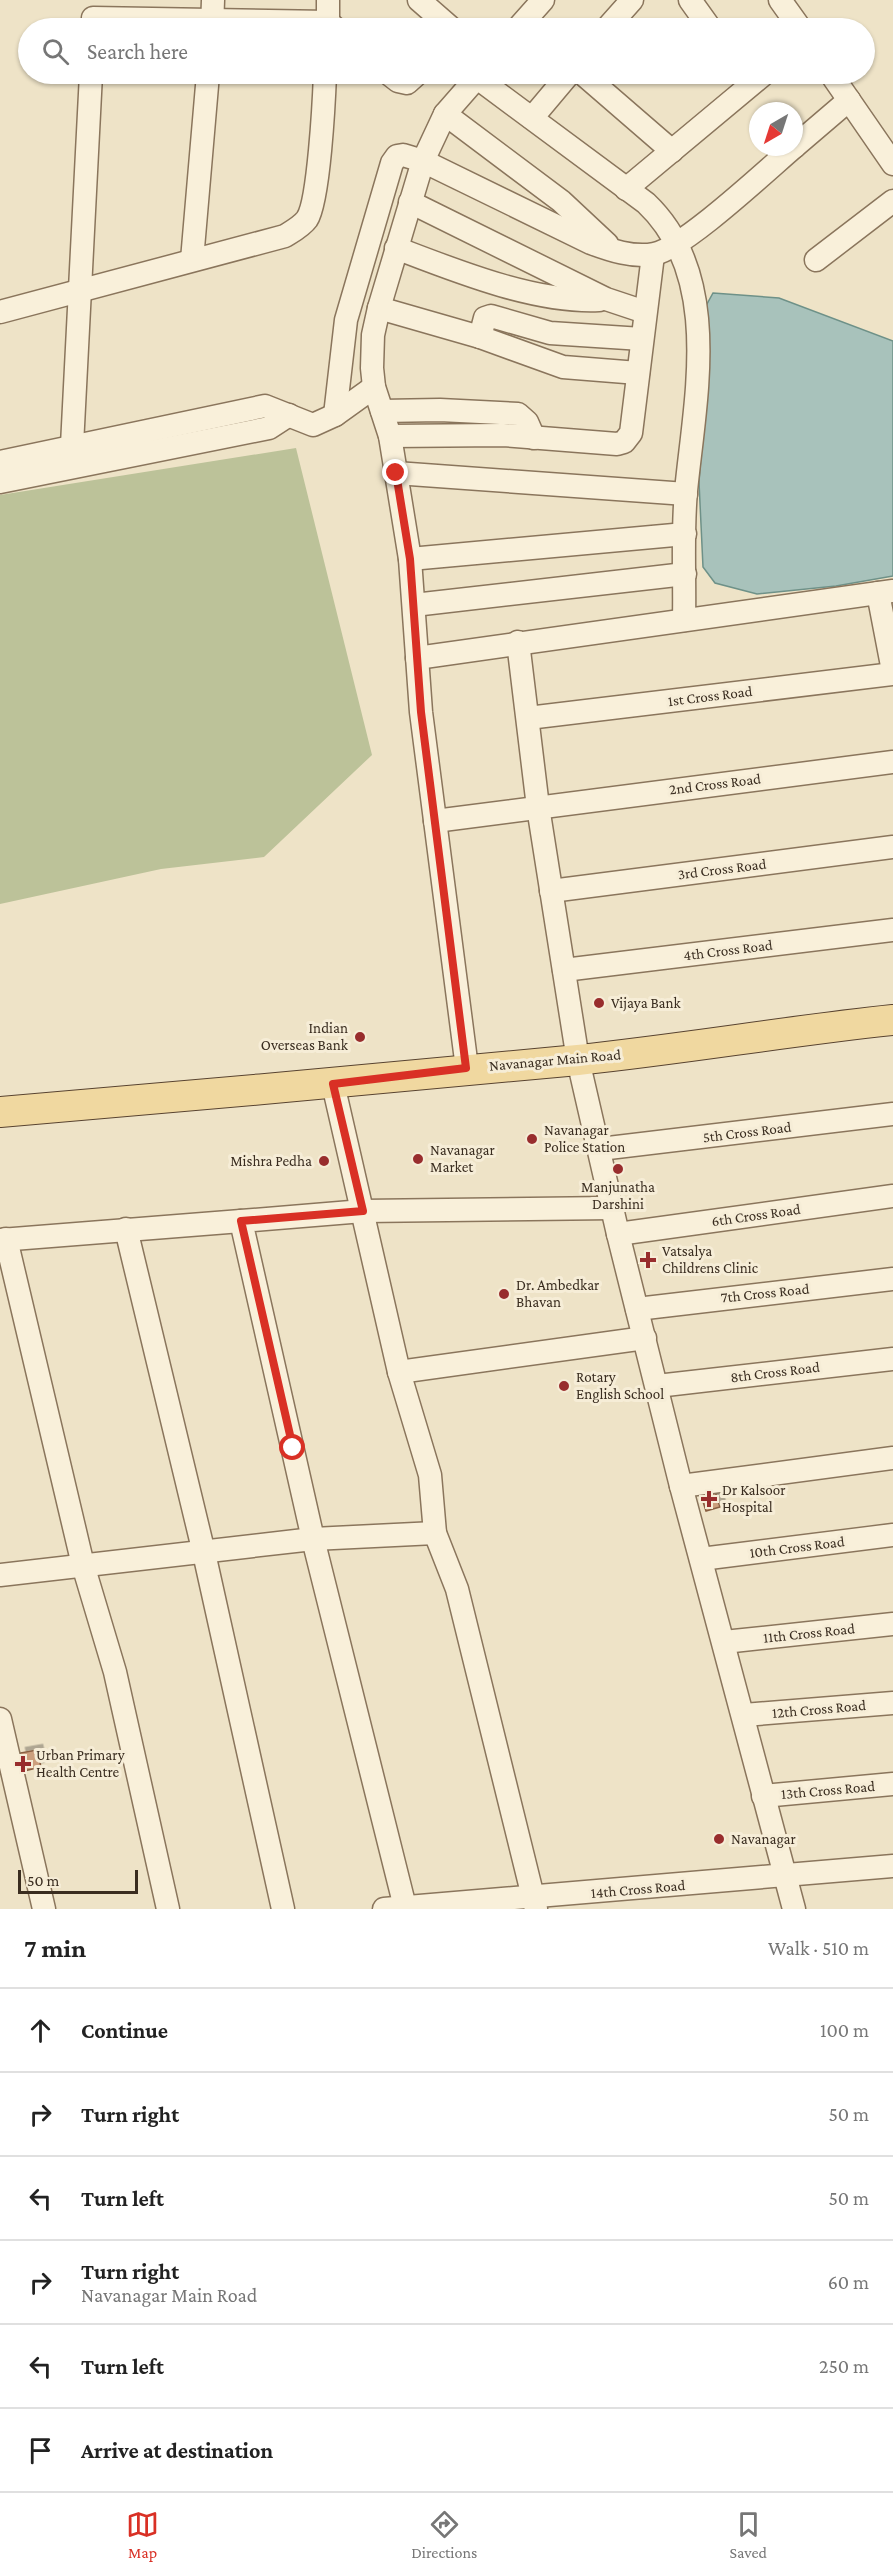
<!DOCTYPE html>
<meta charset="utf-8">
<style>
:root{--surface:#fff;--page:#f6f6f6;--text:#222;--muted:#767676;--line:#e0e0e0;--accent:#d93025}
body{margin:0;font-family:"Crimson Pro",serif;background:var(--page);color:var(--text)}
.compass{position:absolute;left:749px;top:102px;width:54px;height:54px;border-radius:50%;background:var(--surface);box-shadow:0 2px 4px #0004;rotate:219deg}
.scale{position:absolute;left:18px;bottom:15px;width:120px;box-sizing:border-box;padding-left:6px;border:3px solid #3a2d20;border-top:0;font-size:16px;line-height:21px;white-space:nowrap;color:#3a2d20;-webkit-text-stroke:4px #f6edd7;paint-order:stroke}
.stop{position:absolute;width:18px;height:18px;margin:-14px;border:4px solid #d93025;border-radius:50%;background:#fff}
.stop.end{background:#d93025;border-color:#fff;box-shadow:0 2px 6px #0008}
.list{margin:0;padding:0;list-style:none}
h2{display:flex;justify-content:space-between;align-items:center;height:78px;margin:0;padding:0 24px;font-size:26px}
h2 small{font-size:20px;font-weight:400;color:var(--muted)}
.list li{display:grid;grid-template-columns:39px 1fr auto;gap:18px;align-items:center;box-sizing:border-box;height:84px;padding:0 24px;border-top:2px solid var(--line)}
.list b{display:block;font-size:22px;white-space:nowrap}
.list p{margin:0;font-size:20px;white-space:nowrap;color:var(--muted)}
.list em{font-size:20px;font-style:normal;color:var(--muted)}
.icon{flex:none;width:33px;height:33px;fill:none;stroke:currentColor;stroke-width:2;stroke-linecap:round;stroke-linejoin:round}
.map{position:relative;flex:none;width:893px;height:1909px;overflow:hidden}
.search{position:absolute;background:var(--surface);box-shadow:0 2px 4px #0004;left:18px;right:18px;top:18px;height:66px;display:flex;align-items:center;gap:15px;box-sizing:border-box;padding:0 21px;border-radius:33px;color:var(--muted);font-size:22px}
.sheet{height:582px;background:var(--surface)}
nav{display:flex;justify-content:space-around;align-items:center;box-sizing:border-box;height:84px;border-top:2px solid var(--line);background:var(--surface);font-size:16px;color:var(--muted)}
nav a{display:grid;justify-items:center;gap:3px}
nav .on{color:var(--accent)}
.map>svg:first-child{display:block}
.cemetery{fill:#bcc299}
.water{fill:#a8c2bb;stroke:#6e9188;stroke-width:1.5}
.building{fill:#cc9f7d;stroke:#895f42;stroke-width:1.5;filter:url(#shadow)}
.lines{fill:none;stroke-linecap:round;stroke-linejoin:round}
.minor-casing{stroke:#8a755c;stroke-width:25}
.major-casing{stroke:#584330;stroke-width:32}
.minor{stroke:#f9f0da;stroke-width:22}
.major{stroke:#f0d8a0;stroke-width:30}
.route{stroke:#d93025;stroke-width:8}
.poi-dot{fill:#982d2d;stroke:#f6edd7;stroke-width:2}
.labels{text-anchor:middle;stroke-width:6;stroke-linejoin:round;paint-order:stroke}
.street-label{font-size:15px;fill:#3a2d20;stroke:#f6edd7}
.poi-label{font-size:15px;fill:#3a2d20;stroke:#f6edd7;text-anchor:start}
</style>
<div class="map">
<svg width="893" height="1909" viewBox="0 0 893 1909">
<defs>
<filter id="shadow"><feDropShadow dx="5.5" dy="-5.5" stdDeviation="0" flood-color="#0004"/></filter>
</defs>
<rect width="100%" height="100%" fill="#eee3c7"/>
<polygon class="cemetery" points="296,448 372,755 264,857 161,869 0,904 0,495"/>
<polygon class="water" points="713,293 779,298 893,341 893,576 836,586 757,594 715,583 703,567 699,482 706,390 701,315"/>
<g class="building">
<polygon points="712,1482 720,1507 706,1511 698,1486"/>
<polygon points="37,1750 41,1767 24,1771 20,1753"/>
</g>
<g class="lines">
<defs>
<g id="minor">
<polyline points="419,0 451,28"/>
<polyline points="690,0 710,28"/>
<polyline points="780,0 800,28"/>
<polyline points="93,18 328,22 335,28"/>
<polyline points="212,28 213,0"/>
<polyline points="328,28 328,0"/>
<polyline points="518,28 543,0"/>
<polyline points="607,28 632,0"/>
<polyline points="389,74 398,81 407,83 417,74"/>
<polyline points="583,74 672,151"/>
<polyline points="831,74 893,164"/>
<path d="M 476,77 L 646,203 C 723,276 695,398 686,491 C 682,534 685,577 684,620"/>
<polyline points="445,114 561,201 607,244"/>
<polyline points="532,118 569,74"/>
<polyline points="794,147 849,100"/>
<polyline points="626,189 764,74"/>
<polyline points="410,202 606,299 645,312"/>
<path d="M 396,248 C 456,271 535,303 599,300"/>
<polyline points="192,260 208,74"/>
<polyline points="816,260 893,201"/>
<polyline points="379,308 480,337 563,367 638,373"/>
<path d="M 0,312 L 285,236 C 293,231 302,226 307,219 C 319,201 324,100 325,74"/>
<polyline points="480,337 485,318 491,316 550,333 642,339"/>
<polyline points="382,411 440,410 518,414 527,422 534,438"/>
<path d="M 335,415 L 346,320 L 392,163 L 397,156 L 403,155 L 423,161 L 591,243 C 610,250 633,258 654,254 C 683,249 767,170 794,147"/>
<polyline points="390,436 503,435 617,444 624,442 631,433 653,255"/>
<polyline points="0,462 265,406 313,425 335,415 374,387"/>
<polyline points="71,465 91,74"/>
<polyline points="396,473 686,494"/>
<polyline points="0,482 269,428 289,415"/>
<polyline points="410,559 685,534"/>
<polyline points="878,593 893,671"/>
<polyline points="414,605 685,574"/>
<polyline points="518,642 538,807 578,1060 618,1234 681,1486 794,1909"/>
<polyline points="417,658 893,591"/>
<polyline points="528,718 893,674"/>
<polyline points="435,821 893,762"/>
<polyline points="551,891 893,847"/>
<polyline points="564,970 893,930"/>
<polyline points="467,1068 421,712 410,559 390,436 374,387 372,368 373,335 379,308 423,161 445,114 480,74"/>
<polyline points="333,1084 399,1372 430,1475 435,1533 457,1589 536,1909"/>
<polyline points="600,1149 893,1114"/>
<polyline points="126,1229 204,1553 283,1909"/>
<polyline points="618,1234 893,1196"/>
<polyline points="6,1239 83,1565 115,1672 168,1909"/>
<polyline points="0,1240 241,1221"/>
<polyline points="637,1309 893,1279"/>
<polyline points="399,1372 645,1338"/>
<polyline points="657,1386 893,1359"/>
<polyline points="681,1486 893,1458"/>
<polyline points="701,1559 893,1535"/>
<polyline points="0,1575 313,1539 435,1533"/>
<polyline points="724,1642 893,1624"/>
<polyline points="744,1715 893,1703"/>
<polyline points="0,1719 44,1909"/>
<polyline points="763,1796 893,1784"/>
<polyline points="405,1907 313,1539 241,1221 363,1211 613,1208"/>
<polyline points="384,1909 893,1866"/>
</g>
<path id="major" d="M 0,1112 C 193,1096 385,1078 578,1060 C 683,1049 788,1031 893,1020"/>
</defs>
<use href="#minor" class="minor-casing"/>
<use href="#major" class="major-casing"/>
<use href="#minor" class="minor"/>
<use href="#major" class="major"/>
</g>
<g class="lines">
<polyline class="route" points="293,1448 241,1221 363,1211 333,1084 466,1068 421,712 410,559 396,473"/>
</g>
<g class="poi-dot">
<circle cx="599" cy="1003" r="6"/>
<circle cx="360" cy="1037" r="6"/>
<circle cx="532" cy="1139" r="6"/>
<circle cx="418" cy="1159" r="6"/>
<circle cx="324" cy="1161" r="6"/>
<circle cx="618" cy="1169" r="6"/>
<path d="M645 1251h6v6h6v6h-6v6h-6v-6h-6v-6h6z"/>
<circle cx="504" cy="1294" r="6"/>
<circle cx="564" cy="1386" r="6"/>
<path d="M706 1490h6v6h6v6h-6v6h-6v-6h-6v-6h6z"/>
<path d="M20 1755h6v6h6v6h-6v6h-6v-6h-6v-6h6z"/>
<circle cx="719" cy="1839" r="6"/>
</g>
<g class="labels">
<g class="street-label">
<text transform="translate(710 696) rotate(-7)" y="5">1st Cross Road</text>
<text transform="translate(715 784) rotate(-7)" y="5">2nd Cross Road</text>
<text transform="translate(722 869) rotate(-7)" y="5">3rd Cross Road</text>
<text transform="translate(728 950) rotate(-7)" y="5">4th Cross Road</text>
<text transform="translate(555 1060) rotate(-5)" y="5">Navanagar Main Road</text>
<text transform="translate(747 1132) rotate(-7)" y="5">5th Cross Road</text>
<text transform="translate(756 1215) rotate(-8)" y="5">6th Cross Road</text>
<text transform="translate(765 1293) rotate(-6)" y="5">7th Cross Road</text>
<text transform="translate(775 1372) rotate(-7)" y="5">8th Cross Road</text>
<text transform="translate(797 1547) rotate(-7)" y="5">10th Cross Road</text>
<text transform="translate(809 1633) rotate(-6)" y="5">11th Cross Road</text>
<text transform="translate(819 1709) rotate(-5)" y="5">12th Cross Road</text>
<text transform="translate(828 1790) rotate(-5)" y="5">13th Cross Road</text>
<text transform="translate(638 1889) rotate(-5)" y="5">14th Cross Road</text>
</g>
<g class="poi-label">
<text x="611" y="1008">Vijaya Bank</text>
<text x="348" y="1033" text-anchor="end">Indian<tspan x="348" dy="17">Overseas Bank</tspan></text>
<text x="544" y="1135">Navanagar<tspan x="544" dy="17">Police Station</tspan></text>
<text x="430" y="1155">Navanagar<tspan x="430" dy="17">Market</tspan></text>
<text x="312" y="1166" text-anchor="end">Mishra Pedha</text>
<text x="618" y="1192" text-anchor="middle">Manjunatha<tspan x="618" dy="17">Darshini</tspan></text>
<text x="662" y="1256">Vatsalya<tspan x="662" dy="17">Childrens Clinic</tspan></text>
<text x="516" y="1290">Dr. Ambedkar<tspan x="516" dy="17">Bhavan</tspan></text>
<text x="576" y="1382">Rotary<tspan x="576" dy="17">English School</tspan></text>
<text x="722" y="1495">Dr Kalsoor<tspan x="722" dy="17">Hospital</tspan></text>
<text x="36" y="1760">Urban Primary<tspan x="36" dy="17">Health Centre</tspan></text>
<text x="731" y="1844">Navanagar</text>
</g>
</g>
</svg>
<svg class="compass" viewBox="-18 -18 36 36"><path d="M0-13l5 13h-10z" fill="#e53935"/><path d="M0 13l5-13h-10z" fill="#767676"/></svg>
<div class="scale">50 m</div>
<div class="stop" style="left:293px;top:1448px"></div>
<div class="stop end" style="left:396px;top:473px"></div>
<div class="search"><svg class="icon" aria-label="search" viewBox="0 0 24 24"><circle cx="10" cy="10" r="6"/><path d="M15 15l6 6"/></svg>Search here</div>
</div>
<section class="sheet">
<h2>7 min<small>Walk · 510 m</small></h2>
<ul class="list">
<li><svg class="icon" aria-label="ahead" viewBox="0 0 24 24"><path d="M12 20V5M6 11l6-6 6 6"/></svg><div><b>Continue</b></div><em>100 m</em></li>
<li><svg class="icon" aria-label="right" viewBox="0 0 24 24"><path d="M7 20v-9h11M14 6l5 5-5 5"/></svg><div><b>Turn right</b></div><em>50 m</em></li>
<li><svg class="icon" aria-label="left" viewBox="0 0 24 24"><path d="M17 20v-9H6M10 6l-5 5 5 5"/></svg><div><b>Turn left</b></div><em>50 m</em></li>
<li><svg class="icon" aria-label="right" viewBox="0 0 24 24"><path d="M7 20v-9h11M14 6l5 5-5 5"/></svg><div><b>Turn right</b><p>Navanagar Main Road</p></div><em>60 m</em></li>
<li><svg class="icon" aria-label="left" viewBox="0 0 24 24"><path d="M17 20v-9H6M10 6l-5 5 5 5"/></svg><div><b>Turn left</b></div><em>250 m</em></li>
<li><svg class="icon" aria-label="arrive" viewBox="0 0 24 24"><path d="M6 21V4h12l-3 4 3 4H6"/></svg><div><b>Arrive at destination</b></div></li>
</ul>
</section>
<nav>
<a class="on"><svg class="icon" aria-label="map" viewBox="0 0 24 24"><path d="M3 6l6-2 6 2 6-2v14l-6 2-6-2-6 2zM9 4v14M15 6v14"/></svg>Map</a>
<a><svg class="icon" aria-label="directions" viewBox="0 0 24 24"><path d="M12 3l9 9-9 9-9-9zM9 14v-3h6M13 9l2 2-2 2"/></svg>Directions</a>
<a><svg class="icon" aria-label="saved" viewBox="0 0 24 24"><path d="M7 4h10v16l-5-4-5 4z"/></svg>Saved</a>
</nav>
